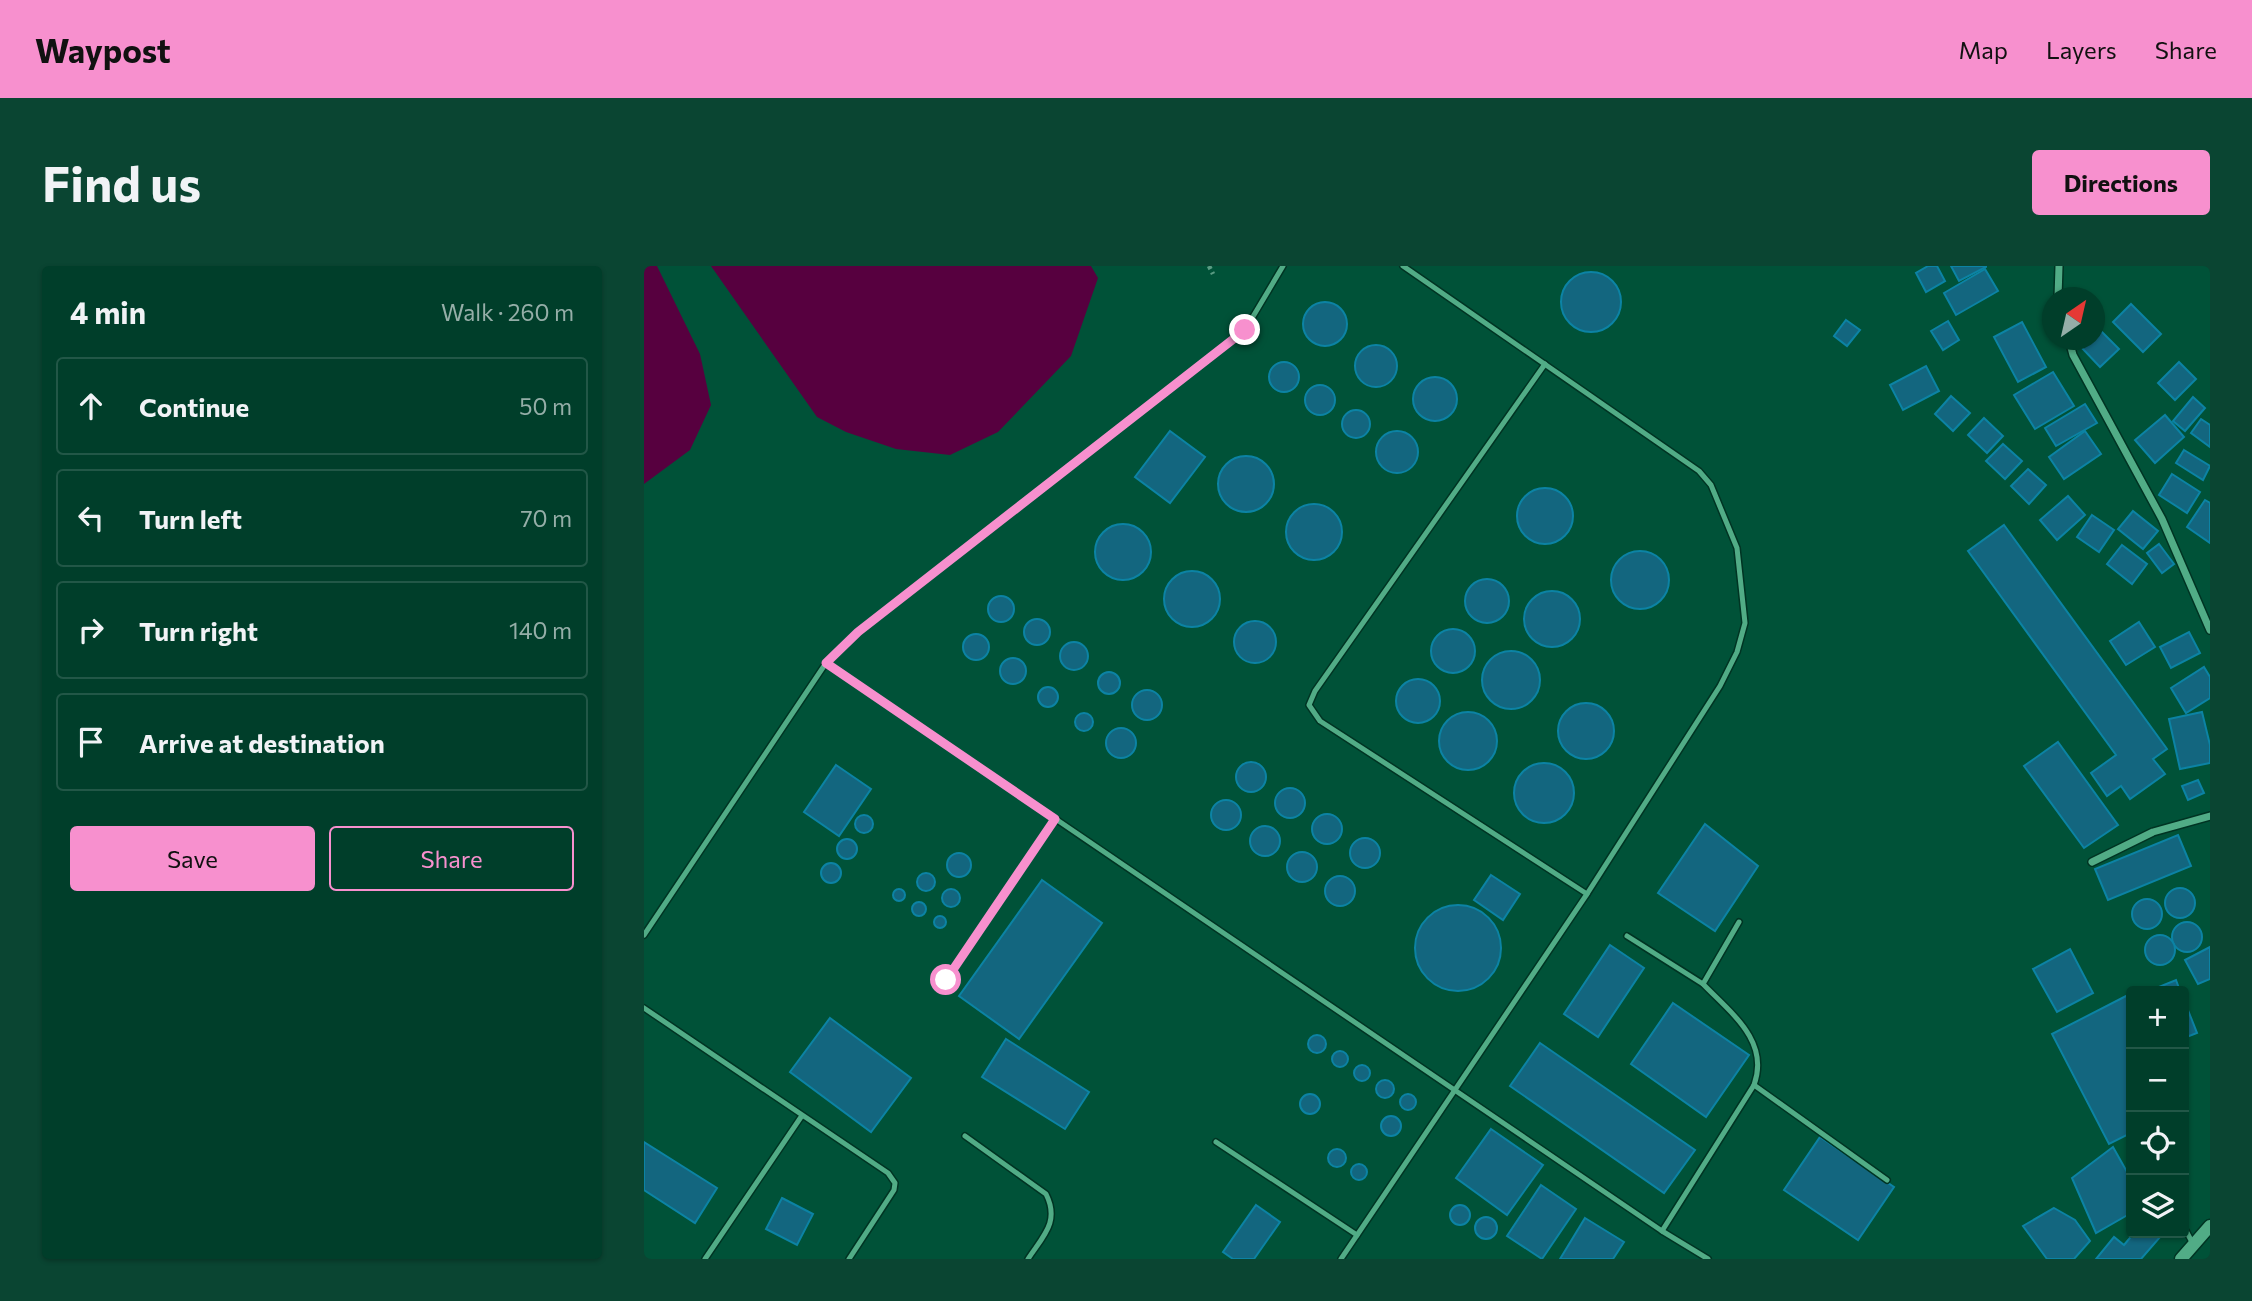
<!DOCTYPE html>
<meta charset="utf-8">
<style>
:root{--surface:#003e2a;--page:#0a4532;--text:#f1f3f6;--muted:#95aea8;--line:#225747;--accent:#f790ce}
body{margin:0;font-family:Commissioner,sans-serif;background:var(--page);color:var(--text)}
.controls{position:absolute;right:21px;bottom:21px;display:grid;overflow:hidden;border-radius:7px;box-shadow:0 2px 5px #0004}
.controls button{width:63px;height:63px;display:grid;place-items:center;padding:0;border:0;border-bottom:2px solid var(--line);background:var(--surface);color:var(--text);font:35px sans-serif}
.compass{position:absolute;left:1398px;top:21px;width:63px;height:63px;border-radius:50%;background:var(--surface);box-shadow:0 2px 5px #0004;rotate:34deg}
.stop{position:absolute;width:21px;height:21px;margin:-16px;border:5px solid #f790ce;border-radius:50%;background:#fff}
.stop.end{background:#f790ce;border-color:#fff;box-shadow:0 2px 7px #0008}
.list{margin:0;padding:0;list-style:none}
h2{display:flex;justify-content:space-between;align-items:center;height:91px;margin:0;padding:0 28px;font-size:30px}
h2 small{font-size:23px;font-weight:400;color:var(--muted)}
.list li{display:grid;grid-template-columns:46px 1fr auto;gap:21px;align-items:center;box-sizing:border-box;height:98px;margin:0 14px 14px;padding:0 14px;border:2px solid var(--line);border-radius:7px}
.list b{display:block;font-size:26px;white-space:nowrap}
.list em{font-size:23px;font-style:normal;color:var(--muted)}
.actions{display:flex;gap:14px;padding:21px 28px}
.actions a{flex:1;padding:16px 0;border:2px solid var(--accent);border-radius:7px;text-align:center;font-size:24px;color:var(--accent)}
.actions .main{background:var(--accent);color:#111}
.icon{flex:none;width:38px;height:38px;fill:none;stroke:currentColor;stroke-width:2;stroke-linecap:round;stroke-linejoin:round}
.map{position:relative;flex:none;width:1566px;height:993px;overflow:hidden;border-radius:7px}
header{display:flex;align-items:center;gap:42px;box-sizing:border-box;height:98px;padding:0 35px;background:var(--accent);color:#111}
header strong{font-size:33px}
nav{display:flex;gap:38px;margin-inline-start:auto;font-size:24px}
.intro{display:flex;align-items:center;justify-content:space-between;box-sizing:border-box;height:168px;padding:0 42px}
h1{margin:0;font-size:49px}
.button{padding:18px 32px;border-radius:7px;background:var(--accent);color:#111;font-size:24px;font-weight:700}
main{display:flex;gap:42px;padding:0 42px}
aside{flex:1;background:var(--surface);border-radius:7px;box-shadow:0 2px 5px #0004}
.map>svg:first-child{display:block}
.water{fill:#57003f}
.building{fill:#13667f;stroke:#0c83a4;stroke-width:2}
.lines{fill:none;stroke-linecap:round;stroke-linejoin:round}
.service-casing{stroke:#003423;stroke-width:8}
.minor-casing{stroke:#003423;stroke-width:10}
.tertiary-casing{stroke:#003423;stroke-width:15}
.path{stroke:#5a9b83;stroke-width:4.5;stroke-dasharray:3.5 3.5;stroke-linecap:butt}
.service{stroke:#51ac86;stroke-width:5}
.minor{stroke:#51ac86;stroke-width:7}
.tertiary{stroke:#51ac86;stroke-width:12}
.route{stroke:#f790ce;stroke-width:9}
</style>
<header>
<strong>Waypost</strong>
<nav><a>Map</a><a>Layers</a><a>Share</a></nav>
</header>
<div class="intro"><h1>Find us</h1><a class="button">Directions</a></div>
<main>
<aside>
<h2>4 min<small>Walk · 260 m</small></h2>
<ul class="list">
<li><svg class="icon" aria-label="ahead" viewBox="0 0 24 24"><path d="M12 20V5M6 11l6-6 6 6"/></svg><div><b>Continue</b></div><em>50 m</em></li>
<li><svg class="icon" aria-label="left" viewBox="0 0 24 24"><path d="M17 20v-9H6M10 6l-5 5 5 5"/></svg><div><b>Turn left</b></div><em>70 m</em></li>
<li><svg class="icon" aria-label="right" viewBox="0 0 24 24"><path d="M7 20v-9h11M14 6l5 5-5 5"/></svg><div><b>Turn right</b></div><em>140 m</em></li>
<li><svg class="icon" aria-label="arrive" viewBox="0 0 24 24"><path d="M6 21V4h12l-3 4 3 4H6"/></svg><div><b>Arrive at destination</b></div></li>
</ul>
<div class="actions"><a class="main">Save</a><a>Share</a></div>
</aside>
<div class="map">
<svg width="1566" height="993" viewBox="0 0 1566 993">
<rect width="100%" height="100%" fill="#005238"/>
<g class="water">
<polygon points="0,0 13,0 56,88 67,139 46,184 0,218"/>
<polygon points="67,0 447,0 454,12 427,90 354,166 306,189 252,183 202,166 173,151"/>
</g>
<g class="building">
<polygon points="1284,0 1293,0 1301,15 1282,26 1272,7"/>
<polygon points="1307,0 1342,0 1342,1 1315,15"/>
<polygon points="1341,3 1354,25 1312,49 1300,27"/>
<circle cx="947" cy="36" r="30"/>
<circle cx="681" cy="58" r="22"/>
<polygon points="1487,38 1517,68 1499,86 1469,56"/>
<polygon points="1202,54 1216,64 1203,80 1190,70"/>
<polygon points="1304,55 1315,74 1299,84 1287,65"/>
<polygon points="1378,56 1402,101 1374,116 1350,71"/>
<polygon points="1456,64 1475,83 1456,101 1437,81 1450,74"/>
<circle cx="732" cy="100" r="21"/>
<polygon points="1535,96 1552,113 1531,134 1514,117"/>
<circle cx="640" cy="111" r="15"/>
<polygon points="1282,100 1295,125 1259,144 1246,119"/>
<polygon points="1409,106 1430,140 1391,163 1370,129"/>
<circle cx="791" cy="133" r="22"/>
<circle cx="676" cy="134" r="15"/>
<polygon points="1307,130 1326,147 1309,165 1291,148"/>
<polygon points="1549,131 1561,142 1541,165 1529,155"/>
<polygon points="1441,138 1453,157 1412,180 1401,162"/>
<circle cx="712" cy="158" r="14"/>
<polygon points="1521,149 1540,171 1511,197 1491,174"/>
<polygon points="1340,152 1359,170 1343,187 1324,169"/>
<polygon points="1557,153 1566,159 1566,181 1547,167"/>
<circle cx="753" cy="186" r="21"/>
<polygon points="526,165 561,191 526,237 491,211"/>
<polygon points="1441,165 1457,188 1420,213 1405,191"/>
<polygon points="1359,178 1378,195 1361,213 1342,195"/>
<polygon points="1540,184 1566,200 1559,214 1532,197"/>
<circle cx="602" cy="218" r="28"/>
<polygon points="1384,203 1402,219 1385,238 1367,220"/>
<polygon points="1528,208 1556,226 1543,247 1515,229"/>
<circle cx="901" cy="250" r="28"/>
<polygon points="1424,230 1441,249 1413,274 1396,254"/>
<polygon points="1561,234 1566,237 1566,277 1543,261"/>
<circle cx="670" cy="266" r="28"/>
<polygon points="1489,245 1514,265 1499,283 1474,263"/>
<polygon points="1448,249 1470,264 1455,286 1433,271"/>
<circle cx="479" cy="286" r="28"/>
<polygon points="1360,259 1523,483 1509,493 1521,508 1486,533 1477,520 1463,530 1447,507 1472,489 1324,285"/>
<polygon points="1515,278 1530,298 1518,307 1503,287"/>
<polygon points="1478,279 1503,298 1488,318 1463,298"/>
<circle cx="996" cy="314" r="29"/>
<circle cx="548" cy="333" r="28"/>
<circle cx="843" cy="335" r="22"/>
<circle cx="908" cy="353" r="28"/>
<circle cx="357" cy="343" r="13"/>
<circle cx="393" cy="366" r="13"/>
<circle cx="611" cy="376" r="21"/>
<polygon points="1495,356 1511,381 1482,399 1466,375"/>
<circle cx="809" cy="385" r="22"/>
<polygon points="1545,366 1556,387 1527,402 1516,381"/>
<circle cx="332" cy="381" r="13"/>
<circle cx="430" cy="390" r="14"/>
<circle cx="867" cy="414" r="29"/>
<circle cx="369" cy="405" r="13"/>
<polygon points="1560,401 1566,411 1566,432 1542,447 1527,422"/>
<circle cx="465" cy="417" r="11"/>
<circle cx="774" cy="435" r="22"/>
<circle cx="404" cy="431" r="10"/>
<circle cx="503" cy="439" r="15"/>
<circle cx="942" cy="465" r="28"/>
<polygon points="1558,446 1566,479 1566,497 1536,503 1525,453"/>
<circle cx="824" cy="475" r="29"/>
<circle cx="440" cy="456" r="9"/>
<circle cx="477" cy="477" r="15"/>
<polygon points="1414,476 1474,559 1440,582 1380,500"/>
<circle cx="607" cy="511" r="15"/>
<circle cx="900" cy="527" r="30"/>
<polygon points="192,499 227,523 195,570 160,546"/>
<polygon points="1554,514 1560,527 1544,534 1538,520"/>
<circle cx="646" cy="537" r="15"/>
<circle cx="582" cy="549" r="15"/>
<circle cx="683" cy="563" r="15"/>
<circle cx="220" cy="558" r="9"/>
<polygon points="1061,558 1114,600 1071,665 1014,627"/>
<circle cx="621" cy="575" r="15"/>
<polygon points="1534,569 1547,600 1464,634 1451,603"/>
<circle cx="721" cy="587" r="15"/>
<circle cx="203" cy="583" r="10"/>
<circle cx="658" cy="601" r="15"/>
<circle cx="315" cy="599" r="12"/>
<circle cx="187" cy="607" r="10"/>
<circle cx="282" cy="616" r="9"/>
<polygon points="847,609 876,628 859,654 830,634"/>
<circle cx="696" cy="625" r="15"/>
<polygon points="398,614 458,657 375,773 315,730"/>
<circle cx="1536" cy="637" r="15"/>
<circle cx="255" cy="629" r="6"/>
<circle cx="307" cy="632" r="9"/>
<circle cx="1503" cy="648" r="15"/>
<circle cx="275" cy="643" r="7"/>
<circle cx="814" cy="682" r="43"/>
<circle cx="296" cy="656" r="6"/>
<circle cx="1543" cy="671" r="15"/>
<circle cx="1516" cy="684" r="15"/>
<polygon points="966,679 1000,702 954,771 920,748"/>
<polygon points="1566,681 1566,713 1554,718 1541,694"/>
<polygon points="1426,683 1449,727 1413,746 1389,703"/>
<polygon points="1532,714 1536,725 1505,725"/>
<polygon points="1486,728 1487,867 1465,878 1408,768"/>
<polygon points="1540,734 1553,767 1540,772"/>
<polygon points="1029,737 1105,789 1062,851 987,798"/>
<polygon points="186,752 267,812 227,866 146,806"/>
<circle cx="673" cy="778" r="9"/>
<polygon points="362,773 445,826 421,863 338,811"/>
<polygon points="896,777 1051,884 1020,927 866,820"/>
<circle cx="696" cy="793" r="8"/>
<circle cx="718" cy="807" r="8"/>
<circle cx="741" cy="823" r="9"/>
<circle cx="666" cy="838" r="10"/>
<circle cx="764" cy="836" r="8"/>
<circle cx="747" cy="860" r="10"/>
<polygon points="847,863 899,899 863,949 812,912"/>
<polygon points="1176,871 1250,921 1214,974 1140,924"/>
<polygon points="0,876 73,922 51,957 0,924"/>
<polygon points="1469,881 1487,913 1487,947 1452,967 1428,912"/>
<circle cx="693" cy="892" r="9"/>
<circle cx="715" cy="906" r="8"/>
<polygon points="897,919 932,943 898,993 863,970"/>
<polygon points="138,932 169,948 153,979 122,963"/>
<circle cx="816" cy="949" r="10"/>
<polygon points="612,939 636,956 610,993 589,993 579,986"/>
<polygon points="1410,942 1431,954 1446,975 1430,993 1403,993 1379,960"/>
<circle cx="842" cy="962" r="11"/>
<polygon points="941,952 980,976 969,993 916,993"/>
<polygon points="1490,967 1513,967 1517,970 1497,993 1452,993 1470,971 1480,979"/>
</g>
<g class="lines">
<defs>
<g id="service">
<polyline points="901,98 671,425 665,439 676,455 943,628"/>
<polyline points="182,397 1018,965 1064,993"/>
<polyline points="0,669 182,397 214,366 601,64 639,0"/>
<polyline points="983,670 1059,718"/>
<polyline points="302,714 411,553"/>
<polyline points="0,742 244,907 251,917 250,924 205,993"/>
<polyline points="1110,819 1243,914"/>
<path d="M 321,870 L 402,928 C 416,956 399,970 384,993"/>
<polyline points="572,876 713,969"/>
<polyline points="1540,961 1549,978"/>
<path d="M 1018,965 L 1110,819 C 1126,775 1087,747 1059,718 L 1095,656"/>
<polyline points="61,993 157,851"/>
<polyline points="697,993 943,628 1076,420 1093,386 1101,357 1093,282 1067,219 1055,205 759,0"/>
</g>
<g id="minor">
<polyline points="1414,32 1415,0"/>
<polyline points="1425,74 1429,89 1518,253 1566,364"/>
<polyline points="1448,596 1509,566 1566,550"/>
</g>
<polyline id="tertiary" points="1537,993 1566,960"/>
</defs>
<use href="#service" class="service-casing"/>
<use href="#minor" class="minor-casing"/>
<use href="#tertiary" class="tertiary-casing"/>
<polyline class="path" points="565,0 569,8"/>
<use href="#service" class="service"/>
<use href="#minor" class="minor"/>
<use href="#tertiary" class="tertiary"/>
</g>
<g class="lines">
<polyline class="route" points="302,714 411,553 182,397 214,366 601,64"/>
</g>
</svg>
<div class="controls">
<button>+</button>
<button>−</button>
<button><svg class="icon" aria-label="locate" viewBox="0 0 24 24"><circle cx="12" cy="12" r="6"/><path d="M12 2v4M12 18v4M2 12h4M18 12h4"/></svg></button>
<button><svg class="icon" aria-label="layers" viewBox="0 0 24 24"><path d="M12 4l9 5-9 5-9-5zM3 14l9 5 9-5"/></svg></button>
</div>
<svg class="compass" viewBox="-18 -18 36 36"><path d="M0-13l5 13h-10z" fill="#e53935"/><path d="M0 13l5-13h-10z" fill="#95aea8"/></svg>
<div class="stop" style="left:302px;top:714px"></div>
<div class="stop end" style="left:601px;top:64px"></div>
</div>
</main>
